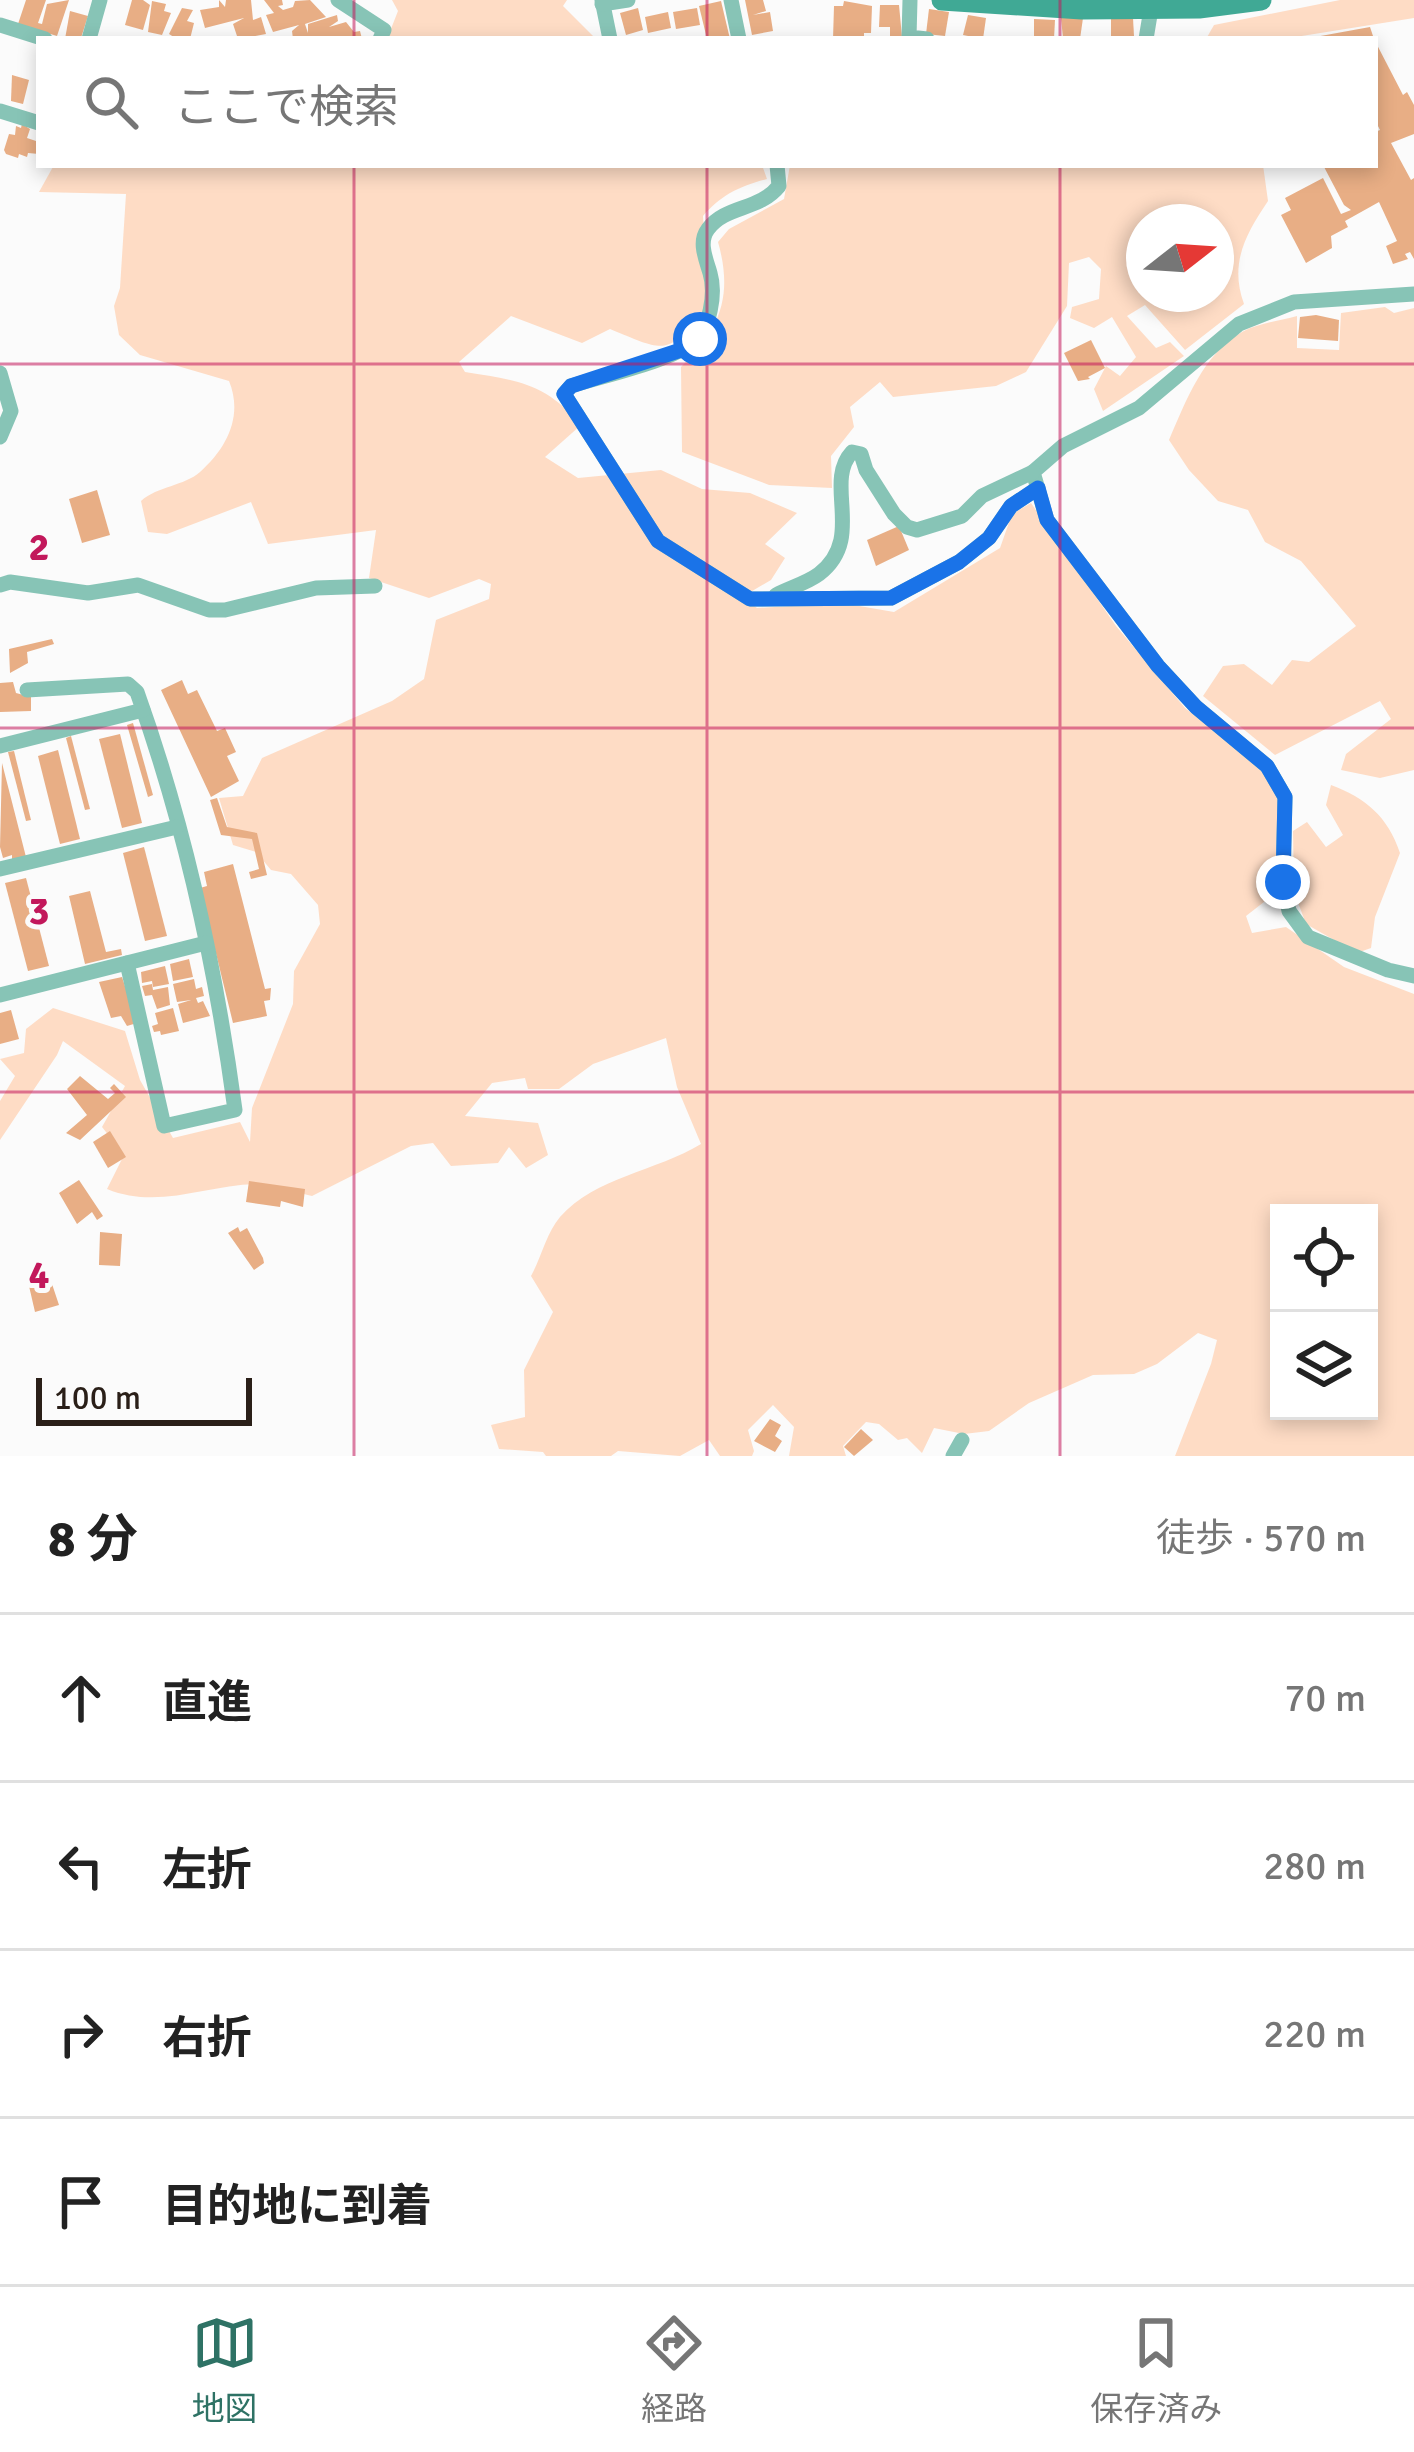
<!DOCTYPE html>
<html lang="ja">
<meta charset="utf-8">
<style>
:root{--surface:#fff;--page:#f6f6f6;--text:#222;--muted:#767676;--line:#e0e0e0;--accent:#2e7265}
body{margin:0;font-family:Signika,"Noto Sans JP",sans-serif;background:var(--page);color:var(--text)}
.controls{position:absolute;right:36px;bottom:36px;display:grid;overflow:hidden;border-radius:0px;box-shadow:0 6px 18px #0003}
.controls button{width:108px;height:108px;display:grid;place-items:center;padding:0;border:0;border-bottom:3px solid var(--line);background:var(--surface);color:var(--text);font:60px sans-serif}
.compass{position:absolute;left:1126px;top:204px;width:108px;height:108px;border-radius:50%;background:var(--surface);box-shadow:0 6px 18px #0003;rotate:73deg}
.scale{position:absolute;left:36px;bottom:30px;width:216px;box-sizing:border-box;padding-left:12px;border:6px solid #2a1f18;border-top:0;font-size:33px;line-height:42px;white-space:nowrap;color:#2a1f18;-webkit-text-stroke:9px #fbfbfb;paint-order:stroke}
.stop{position:absolute;width:36px;height:36px;margin:-27px;border:9px solid #1a73e8;border-radius:50%;background:#fff}
.stop.end{background:#1a73e8;border-color:#fff;box-shadow:0 3px 12px #0008}
.list{margin:0;padding:0;list-style:none}
h2{display:flex;justify-content:space-between;align-items:center;height:156px;margin:0;padding:0 48px;font-size:51px}
h2 small{font-size:39px;font-weight:400;color:var(--muted)}
.list li{display:grid;grid-template-columns:78px 1fr auto;gap:36px;align-items:center;box-sizing:border-box;height:168px;padding:0 48px;border-top:3px solid var(--line)}
.list b{display:block;font-size:45px;white-space:nowrap}
.list em{font-size:39px;font-style:normal;color:var(--muted)}
.icon{flex:none;width:66px;height:66px;fill:none;stroke:currentColor;stroke-width:2;stroke-linecap:round;stroke-linejoin:round}
.map{position:relative;flex:none;width:1414px;height:1456px;overflow:hidden}
.search{position:absolute;background:var(--surface);box-shadow:0 6px 18px #0003;left:36px;right:36px;top:36px;height:132px;display:flex;align-items:center;gap:30px;box-sizing:border-box;padding:0 42px;border-radius:0px;color:var(--muted);font-size:45px}
.sheet{height:828px;background:var(--surface)}
nav{display:flex;justify-content:space-around;align-items:center;box-sizing:border-box;height:168px;border-top:3px solid var(--line);background:var(--surface);font-size:33px;color:var(--muted)}
nav a{display:grid;justify-items:center;gap:6px}
nav .on{color:var(--accent)}
.map>svg:first-child{display:block}
.green{fill:#fedcc5;fill-rule:evenodd}
.building{fill:#e8ae85}
.lines{fill:none;stroke-linecap:round;stroke-linejoin:round}
.street{stroke:#87c4b6;stroke-width:15}
.secondary{stroke:#40a995;stroke-width:21}
.route{stroke:#1a73e8;stroke-width:15}
.grid{fill:none;stroke:#c2185b;stroke-width:3;stroke-opacity:0.55}
.grid-label{font-size:39px;text-anchor:middle;font-weight:bold;fill:#c2185b;stroke:#fbfbfb;stroke-width:10;stroke-linejoin:round;paint-order:stroke}
</style>
<div class="map">
<svg width="1414" height="1456" viewBox="0 0 1414 1456">
<rect width="100%" height="100%" fill="#fbfbfb"/>
<g class="green">
<polygon points="392,0 567,0 563,6 596,39 387,39 398,11"/>
<polygon points="1340,0 1414,0 1414,18 1283,39 1206,39 1214,25"/>
<path d="M 54,165 L 762,165 L 767,179 C 740,186 721,195 703,216 L 709,306 C 666,355 670,354 610,329 L 582,343 L 511,316 L 459,362 L 465,372 C 516,380 546,383 581,425 L 545,457 L 578,478 L 661,470 L 702,489 L 750,493 L 797,513 L 765,544 L 785,558 L 771,580 L 742,597 L 757,608 L 842,603 L 894,612 L 1000,548 L 1012,514 L 1031,503 L 1116,626 L 1185,708 L 1261,767 L 1281,802 L 1273,895 L 1246,916 L 1252,933 L 1286,927 L 1344,967 L 1414,994 L 1414,1456 L 1175,1456 L 1211,1364 L 1217,1340 L 1198,1333 L 1157,1364 L 1134,1374 L 1093,1375 L 1029,1403 L 989,1431 L 964,1434 L 934,1428 L 922,1453 L 907,1438 L 898,1440 L 879,1424 L 866,1422 L 843,1446 L 846,1456 L 789,1456 L 794,1427 L 773,1405 L 748,1430 L 754,1451 L 752,1456 L 720,1456 L 709,1440 L 680,1456 L 618,1451 L 611,1456 L 546,1456 L 543,1452 L 499,1449 L 491,1425 L 525,1417 L 524,1370 L 553,1312 L 531,1276 C 541,1258 547,1232 560,1217 C 595,1177 657,1171 701,1144 L 677,1087 L 666,1038 L 593,1064 L 559,1089 L 528,1089 L 525,1078 L 492,1083 L 465,1116 L 538,1123 L 548,1155 L 526,1168 L 509,1147 L 498,1163 L 451,1166 L 433,1143 L 411,1146 L 312,1196 C 295,1192 274,1183 257,1184 C 205,1185 158,1210 107,1189 L 124,1155 L 102,1127 L 125,1086 L 63,1041 L 57,1055 L 0,1140 L 0,1101 L 15,1076 L 0,1059 L 24,1053 L 26,1029 L 53,1008 L 125,1031 L 140,1080 L 173,1138 L 240,1122 L 250,1142 L 252,1108 L 293,1004 L 294,971 L 320,924 L 318,905 L 291,874 L 271,870 L 256,852 L 233,845 L 219,798 L 243,796 L 262,758 L 392,701 L 424,679 L 436,620 L 489,599 L 491,584 L 479,579 L 429,598 L 369,578 L 376,530 L 268,544 L 251,502 L 167,534 L 148,532 L 141,501 C 158,486 184,486 200,472 C 228,447 243,415 229,381 L 140,355 L 119,335 L 114,306 L 120,288 L 126,194 L 39,192 ZM 1279,1213 L 1369,1213 L 1369,1411 L 1279,1411 Z"/>
<path d="M 790,165 L 1263,165 L 1268,201 C 1246,234 1229,263 1244,304 L 1185,350 L 1145,305 L 1127,316 L 1156,348 L 1170,342 L 1184,356 L 1103,411 L 1094,389 L 1106,366 L 1120,376 L 1136,357 L 1112,317 L 1094,328 L 1070,318 L 1072,307 L 1099,299 L 1101,269 L 1089,257 L 1069,263 L 1067,306 L 1026,372 L 996,386 L 893,397 L 880,382 L 850,407 L 854,427 L 831,456 L 832,488 L 769,485 L 682,452 L 681,367 C 721,329 733,295 718,242 L 729,229 L 784,199 ZM 1144,222 L 1216,222 L 1216,294 L 1144,294 Z"/>
<path d="M 1385,307 L 1394,313 L 1414,308 L 1414,770 L 1380,778 L 1341,770 L 1346,754 L 1391,719 L 1380,701 L 1275,755 L 1203,696 L 1223,666 L 1244,664 L 1272,685 L 1292,660 L 1309,662 L 1356,626 L 1301,561 L 1265,542 L 1248,510 L 1218,501 L 1189,470 L 1169,440 C 1186,401 1203,354 1242,332 C 1258,323 1279,321 1297,316 L 1297,348 L 1339,350 L 1341,313 Z"/>
<path d="M 1331,785 C 1366,798 1388,817 1400,853 L 1375,917 L 1371,948 L 1357,953 L 1306,924 L 1294,892 L 1293,831 L 1307,822 L 1326,847 L 1343,835 L 1326,805 Z"/>
</g>
<g class="building">
<polygon points="26,0 46,0 38,23 42,24 47,4 69,0 57,36 18,24"/>
<polygon points="132,0 143,0 150,5 143,30 125,25"/>
<polygon points="219,0 225,7 226,0 251,0 253,20 261,17 266,34 238,39 233,24 244,18 205,28 200,10 219,7"/>
<polygon points="264,0 282,0 283,5 278,6 283,10 293,7 295,1 310,0 326,17 305,24 308,33 308,24 337,15 338,21 329,27 346,22 354,32 360,31 362,39 293,39 292,31 299,25 273,32 266,15 274,13"/>
<polygon points="745,0 763,0 766,11 753,15 770,12 773,31 752,35"/>
<polygon points="152,1 166,4 164,11 171,13 162,35 148,32"/>
<polygon points="721,1 730,39 707,39 699,6"/>
<polygon points="844,1 872,6 871,33 864,33 864,39 833,39 834,6 843,6"/>
<polygon points="880,5 899,5 902,37 890,37 890,27 879,27"/>
<polygon points="182,8 193,10 187,21 194,23 190,39 177,39 169,34"/>
<polygon points="638,8 643,30 626,35 620,13"/>
<polygon points="697,8 700,25 676,29 673,12"/>
<polygon points="929,9 949,12 945,36 926,34"/>
<polygon points="70,11 88,16 81,38 65,39"/>
<polygon points="668,12 671,28 648,33 645,17"/>
<polygon points="968,15 986,18 983,39 963,35"/>
<polygon points="1061,17 1083,18 1080,39 1063,39"/>
<polygon points="1111,18 1133,18 1134,36 1111,36"/>
<polygon points="1034,19 1055,20 1054,39 1034,39"/>
<polygon points="1370,27 1374,39 1315,39 1315,37"/>
<polygon points="1375,41 1403,95 1407,92 1414,105 1414,134 1391,143 1411,180 1414,178 1414,259 1410,252 1405,254 1408,259 1393,264 1386,246 1397,241 1379,202 1345,221 1348,227 1331,236 1332,248 1306,263 1281,215 1291,210 1285,198 1323,178 1341,214 1351,210 1344,205 1323,165 1375,165 1375,132 1380,130 1375,120"/>
<polygon points="12,75 29,80 23,104 11,101"/>
<polygon points="22,124 30,129 27,138 39,142 39,154 28,153 27,157 19,154 18,158 6,154 4,150 9,134 15,135 16,126 21,128"/>
<polygon points="1316,315 1339,320 1338,341 1298,338 1300,317"/>
<polygon points="1091,340 1105,368 1088,377 1090,379 1078,381 1064,353"/>
<polygon points="97,490 110,535 82,543 69,499"/>
<polygon points="899,526 909,550 876,566 867,540"/>
<polygon points="52,639 54,644 27,652 28,663 10,673 9,649"/>
<polygon points="182,680 188,694 197,690 217,731 225,728 236,752 227,756 239,781 211,797 161,690"/>
<polygon points="13,682 16,693 31,697 31,711 0,712 0,683"/>
<polygon points="133,723 153,795 148,797 127,725"/>
<polygon points="120,734 142,823 122,828 99,739"/>
<polygon points="71,736 90,809 85,810 66,738"/>
<polygon points="58,750 80,839 60,844 38,756"/>
<polygon points="14,751 31,820 26,821 8,752"/>
<polygon points="2,763 26,857 12,860 12,855 3,858 0,847"/>
<polygon points="217,798 227,827 257,833 267,875 251,879 249,872 259,869 252,839 221,835 210,800"/>
<polygon points="144,847 167,936 145,941 123,853"/>
<polygon points="233,864 265,989 271,988 270,1000 264,1001 267,1016 233,1023 200,888 207,886 204,872"/>
<polygon points="26,878 49,966 28,971 5,883"/>
<polygon points="90,891 106,952 121,949 122,955 85,964 69,896"/>
<polygon points="189,959 193,977 173,981 170,964"/>
<polygon points="165,966 169,984 153,987 152,981 142,983 141,972"/>
<polygon points="122,977 137,1023 127,1026 121,1016 111,1018 99,982"/>
<polygon points="194,979 196,989 202,987 204,996 196,998 198,1003 203,1001 210,1016 183,1023 178,1004 191,1000 177,1002 173,984"/>
<polygon points="152,984 153,990 168,987 170,1005 157,1009 152,995 145,996 142,986"/>
<polygon points="173,1008 179,1031 161,1035 160,1031 154,1032 152,1026 158,1024 155,1013"/>
<polygon points="11,1010 19,1039 0,1044 0,1013"/>
<polygon points="80,1076 108,1099 115,1093 110,1088 114,1084 126,1097 80,1140 66,1133 87,1115 67,1089"/>
<polygon points="110,1131 126,1157 108,1168 93,1142"/>
<polygon points="79,1180 103,1216 97,1220 92,1212 77,1224 59,1193"/>
<polygon points="249,1181 305,1189 303,1207 281,1201 280,1207 246,1202"/>
<polygon points="238,1227 240,1232 247,1228 263,1258 264,1263 254,1270 228,1233"/>
<polygon points="100,1232 122,1234 120,1266 99,1265"/>
<polygon points="51,1281 59,1305 35,1312 29,1286"/>
<polygon points="770,1419 781,1425 775,1436 782,1441 775,1452 754,1441"/>
<polygon points="861,1429 873,1440 854,1456 844,1447"/>
</g>
<g class="lines">
<g class="street">
<polyline points="338,0 384,30 380,39"/>
<polyline points="602,0 610,39"/>
<polyline points="731,0 739,39"/>
<polyline points="910,0 909,37 927,39"/>
<polyline points="602,4 628,0"/>
<polyline points="0,25 45,39"/>
<polyline points="89,39 100,0"/>
<polyline points="1146,39 1151,9"/>
<polyline points="0,111 39,123"/>
<path d="M 777,165 L 779,186 C 759,211 726,205 708,229 C 698,242 706,259 710,273 C 716,293 710,329 694,342 C 671,361 602,376 571,386 L 564,394 L 658,541 L 750,599 L 891,598 L 959,562 L 989,538 L 1011,506 L 1038,488"/>
<polyline points="1414,294 1294,302 1239,324 1139,408 1063,446 1033,472 1047,520 1158,666 1196,707 1267,766 1285,797 1283,882 1289,911 1308,937 1388,970 1414,976"/>
<polyline points="0,373 11,411 0,437"/>
<polyline points="0,585 10,582 88,593 138,585 209,610 225,610 316,588 375,586"/>
<path d="M 776,595 C 789,588 807,583 819,574 C 866,538 823,483 852,452 L 861,454 L 866,470 L 894,514 L 907,527 L 917,530 L 962,516 L 982,496 L 1033,472"/>
<path d="M 27,690 L 128,684 L 137,692 C 185,826 216,969 235,1110 L 164,1126 L 127,963"/>
<polyline points="0,746 143,710"/>
<polyline points="0,869 177,827"/>
<polyline points="0,995 206,943"/>
<polyline points="953,1456 962,1440"/>
</g>
<polyline class="secondary" points="942,0 1082,9 1199,8 1261,0"/>
</g>
<g class="lines">
<polyline class="route" points="700,339 681,350 571,386 564,394 658,541 750,599 891,598 959,562 989,538 1011,506 1038,488 1047,520 1158,666 1196,707 1267,766 1285,797 1283,882"/>
</g>
<path class="grid" d="M 354,0 L 354,39M 707,0 L 707,39M 1060,0 L 1060,39M 354,165 L 354,1456M 707,165 L 707,1456M 1060,165 L 1060,1456M 0,364 L 1414,364M 0,728 L 1414,728M 0,1092 L 1414,1092"/>
<g class="grid-label">
<text x="39" y="560">2</text>
<text x="39" y="924">3</text>
<text x="39" y="1288">4</text>
</g>
</svg>
<div class="controls">
<button><svg class="icon" aria-label="locate" viewBox="0 0 24 24"><circle cx="12" cy="12" r="6"/><path d="M12 2v4M12 18v4M2 12h4M18 12h4"/></svg></button>
<button><svg class="icon" aria-label="layers" viewBox="0 0 24 24"><path d="M12 4l9 5-9 5-9-5zM3 14l9 5 9-5"/></svg></button>
</div>
<svg class="compass" viewBox="-18 -18 36 36"><path d="M0-13l5 13h-10z" fill="#e53935"/><path d="M0 13l5-13h-10z" fill="#767676"/></svg>
<div class="scale">100 m</div>
<div class="stop" style="left:700px;top:339px"></div>
<div class="stop end" style="left:1283px;top:882px"></div>
<div class="search"><svg class="icon" aria-label="search" viewBox="0 0 24 24"><circle cx="10" cy="10" r="6"/><path d="M15 15l6 6"/></svg>ここで検索</div>
</div>
<section class="sheet">
<h2>8 分<small>徒歩 · 570 m</small></h2>
<ul class="list">
<li><svg class="icon" aria-label="ahead" viewBox="0 0 24 24"><path d="M12 20V5M6 11l6-6 6 6"/></svg><div><b>直進</b></div><em>70 m</em></li>
<li><svg class="icon" aria-label="left" viewBox="0 0 24 24"><path d="M17 20v-9H6M10 6l-5 5 5 5"/></svg><div><b>左折</b></div><em>280 m</em></li>
<li><svg class="icon" aria-label="right" viewBox="0 0 24 24"><path d="M7 20v-9h11M14 6l5 5-5 5"/></svg><div><b>右折</b></div><em>220 m</em></li>
<li><svg class="icon" aria-label="arrive" viewBox="0 0 24 24"><path d="M6 21V4h12l-3 4 3 4H6"/></svg><div><b>目的地に到着</b></div></li>
</ul>
</section>
<nav>
<a class="on"><svg class="icon" aria-label="map" viewBox="0 0 24 24"><path d="M3 6l6-2 6 2 6-2v14l-6 2-6-2-6 2zM9 4v14M15 6v14"/></svg>地図</a>
<a><svg class="icon" aria-label="directions" viewBox="0 0 24 24"><path d="M12 3l9 9-9 9-9-9zM9 14v-3h6M13 9l2 2-2 2"/></svg>経路</a>
<a><svg class="icon" aria-label="saved" viewBox="0 0 24 24"><path d="M7 4h10v16l-5-4-5 4z"/></svg>保存済み</a>
</nav>
